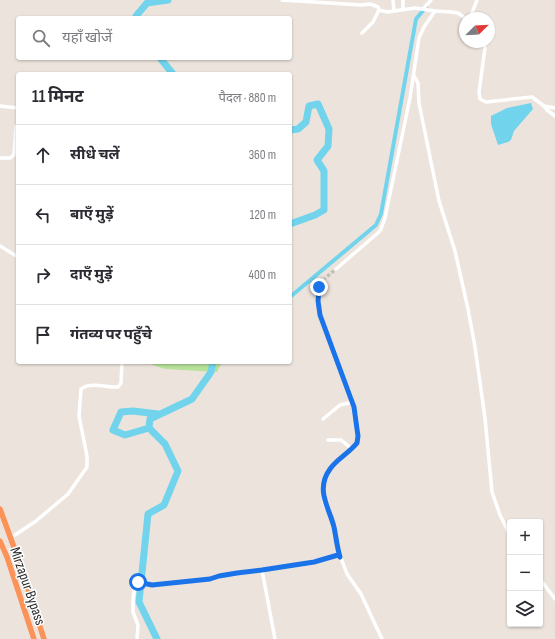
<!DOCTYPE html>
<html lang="hi">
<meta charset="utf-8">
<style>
:root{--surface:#fff;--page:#f7f7f7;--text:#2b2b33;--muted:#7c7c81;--line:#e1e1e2}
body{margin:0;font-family:"Sofia Sans Condensed","Noto Sans Devanagari",sans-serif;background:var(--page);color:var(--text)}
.controls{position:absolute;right:12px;bottom:12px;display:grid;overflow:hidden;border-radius:4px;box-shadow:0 1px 3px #0004}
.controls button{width:36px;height:36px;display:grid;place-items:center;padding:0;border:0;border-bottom:1px solid var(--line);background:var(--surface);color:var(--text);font:20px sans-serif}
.compass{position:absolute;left:459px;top:12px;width:36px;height:36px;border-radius:50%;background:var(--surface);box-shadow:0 1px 3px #0004;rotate:66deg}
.stop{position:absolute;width:12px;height:12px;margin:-9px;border:3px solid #1a73e8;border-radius:50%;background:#fff}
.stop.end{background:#1a73e8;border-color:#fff;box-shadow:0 1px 4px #0008}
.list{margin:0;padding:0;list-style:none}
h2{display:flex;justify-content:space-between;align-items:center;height:52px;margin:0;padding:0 16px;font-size:17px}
h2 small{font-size:13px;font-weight:400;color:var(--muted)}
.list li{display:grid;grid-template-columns:26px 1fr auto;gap:12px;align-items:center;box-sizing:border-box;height:60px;padding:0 16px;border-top:1px solid var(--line)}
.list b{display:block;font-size:15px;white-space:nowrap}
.list em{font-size:13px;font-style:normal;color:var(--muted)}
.icon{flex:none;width:22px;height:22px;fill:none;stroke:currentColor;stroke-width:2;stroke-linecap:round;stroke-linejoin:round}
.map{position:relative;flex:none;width:555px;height:639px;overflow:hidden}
.search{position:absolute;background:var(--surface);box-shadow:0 1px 3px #0004;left:16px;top:16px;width:276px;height:44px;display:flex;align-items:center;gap:10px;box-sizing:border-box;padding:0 14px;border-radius:4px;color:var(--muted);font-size:15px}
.panel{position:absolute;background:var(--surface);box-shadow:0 1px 3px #0004;left:16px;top:72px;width:276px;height:292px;border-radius:4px}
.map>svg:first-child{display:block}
.green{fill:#b7e29a}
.water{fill:#71d4ec}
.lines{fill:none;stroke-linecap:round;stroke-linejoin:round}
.canal{stroke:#71d4ec;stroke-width:4}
.river{stroke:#71d4ec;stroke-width:7}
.minor-tunnel{stroke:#c5bfb8;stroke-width:3.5;stroke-dasharray:3.5 2;stroke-linecap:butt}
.minor{stroke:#fff;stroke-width:3.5}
.highway{stroke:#fb9358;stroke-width:5.5}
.route{stroke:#1a73e8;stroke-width:5}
.labels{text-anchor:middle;stroke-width:3;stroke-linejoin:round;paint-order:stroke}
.street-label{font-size:15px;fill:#2a2a2a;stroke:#fff}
</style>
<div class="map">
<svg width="555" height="639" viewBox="0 0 555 639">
<rect width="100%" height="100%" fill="#ece4dc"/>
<polygon class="green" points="144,362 222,362 217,372 165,369"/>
<polygon class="water" points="531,103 533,109 514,131 511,140 508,142 498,145 491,124 491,116 507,108"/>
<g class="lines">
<polyline class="canal" points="290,297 376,225 381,214 416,19 426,7"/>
<g class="river">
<polyline points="137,18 136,16 147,3 168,0"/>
<polyline points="160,58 173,74"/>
<polyline points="290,130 298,129 306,122 309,106 318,104 329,129 328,146 317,160 324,171 324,210 315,215 290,224"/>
<polyline points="149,428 125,435 113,430 121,412 133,411 158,414"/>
<polyline points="157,639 139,602 148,514 164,505 178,471 165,444 149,428 150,419 192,399 211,372 213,362"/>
</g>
<polyline class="minor-tunnel" points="323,280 336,269"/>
<g class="minor">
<polyline points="282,0 361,5 370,4 378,7 379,10 387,12 415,8 435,11 451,12 458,13 465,18"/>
<polyline points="393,0 394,11"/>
<polyline points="403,9 403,0"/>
<polyline points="423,9 431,0"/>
<polyline points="470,18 477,0"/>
<polyline points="362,33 373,22 379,10"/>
<polyline points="484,42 485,48 479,92 480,99 486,102 532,97 544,106 555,108"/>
<polyline points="414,76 418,83 419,103 439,201 455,251 468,309 475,347 485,418 492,492 500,515 510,535"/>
<polyline points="0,106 18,108"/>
<polyline points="544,106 547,110 555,116"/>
<polyline points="0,158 10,158 14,155 16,126"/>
<polyline points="0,246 18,257"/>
<polyline points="336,269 379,232 381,229 385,218 410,98 419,38 424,27 435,11"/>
<path d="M 323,280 C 307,298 327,331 334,350 C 339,365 345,381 351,396 C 355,408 362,435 355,446 L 330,469 L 324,485 L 323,493 L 324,502 L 334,526 L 338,550 L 347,574 L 361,594 L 382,639"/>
<polyline points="323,419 340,405 353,402"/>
<polyline points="328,440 341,440 352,449"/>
<path d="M 15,535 L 36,521 L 68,494 L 87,467 L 87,456 L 79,416 L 81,389 C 91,381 107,388 118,387 L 121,383 L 122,362"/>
<polyline points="262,570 275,639"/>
<polyline points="540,579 555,599"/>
<path d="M 137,639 L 138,625 L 133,612 L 133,600 L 134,591 L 138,582 L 152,585 L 210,579 C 227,573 244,573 262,570 C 288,567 313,562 338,555 L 339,556"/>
</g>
<g class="highway">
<polyline points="0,509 19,561 44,639"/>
<polyline points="0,541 7,557 34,639"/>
</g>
</g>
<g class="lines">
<path class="route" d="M 138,582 L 152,585 L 210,579 L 219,576 L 237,573 L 262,570 L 314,562 L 338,555 L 340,557 C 337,547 336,537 334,527 C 329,507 315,490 330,469 C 337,459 349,453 357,443 L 358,436 L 354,407 L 320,315 L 318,301 L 319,287"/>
</g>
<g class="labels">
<g class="street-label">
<text transform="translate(28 586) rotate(71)" y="5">Mirzapur Bypass</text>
</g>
</g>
</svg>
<div class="controls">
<button>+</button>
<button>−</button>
<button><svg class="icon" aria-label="layers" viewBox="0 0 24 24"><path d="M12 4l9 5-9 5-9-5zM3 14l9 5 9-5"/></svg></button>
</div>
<svg class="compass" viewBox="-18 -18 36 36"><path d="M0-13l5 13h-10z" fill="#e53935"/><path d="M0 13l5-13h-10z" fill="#7c7c81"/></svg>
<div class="stop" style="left:138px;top:582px"></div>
<div class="stop end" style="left:319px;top:287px"></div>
<div class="search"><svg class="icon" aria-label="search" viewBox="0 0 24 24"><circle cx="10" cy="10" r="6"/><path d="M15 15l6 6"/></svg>यहाँ खोजें</div>
<section class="panel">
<h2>11 मिनट<small>पैदल · 880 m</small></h2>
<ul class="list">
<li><svg class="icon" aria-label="ahead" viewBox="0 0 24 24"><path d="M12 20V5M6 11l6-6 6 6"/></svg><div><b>सीधे चलें</b></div><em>360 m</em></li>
<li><svg class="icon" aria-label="left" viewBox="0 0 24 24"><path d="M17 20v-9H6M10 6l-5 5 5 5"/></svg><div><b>बाएँ मुड़ें</b></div><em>120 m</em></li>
<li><svg class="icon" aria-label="right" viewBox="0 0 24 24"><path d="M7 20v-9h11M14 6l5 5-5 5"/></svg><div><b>दाएँ मुड़ें</b></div><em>400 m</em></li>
<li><svg class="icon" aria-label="arrive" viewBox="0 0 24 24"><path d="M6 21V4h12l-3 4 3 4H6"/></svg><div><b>गंतव्य पर पहुँचे</b></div></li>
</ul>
</section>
</div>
